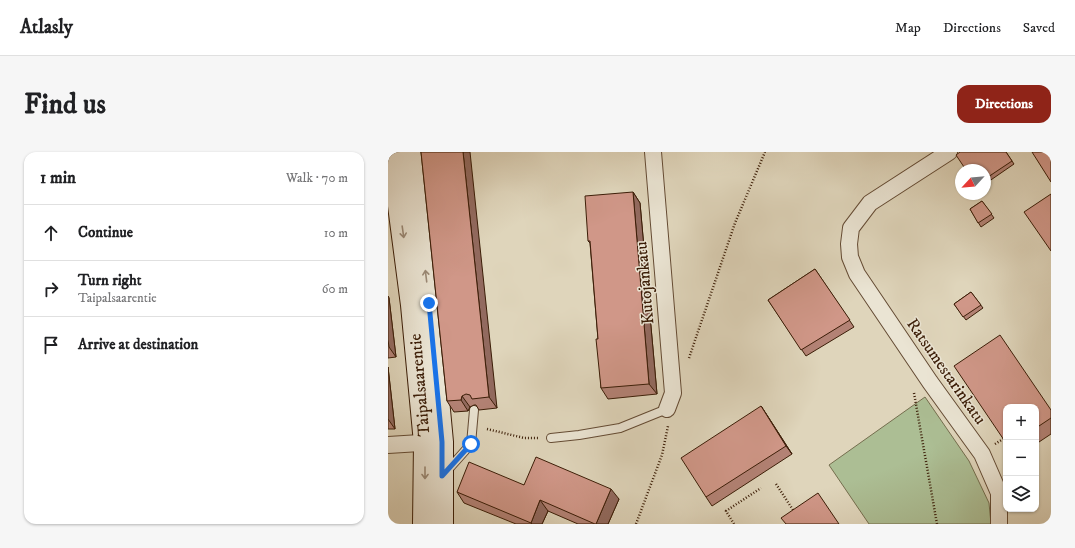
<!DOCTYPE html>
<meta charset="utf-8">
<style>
:root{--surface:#fff;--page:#f6f6f6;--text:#202124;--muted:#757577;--line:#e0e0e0;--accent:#8f2418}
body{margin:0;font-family:"IM FELL DW Pica",serif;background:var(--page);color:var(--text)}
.controls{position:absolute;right:12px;bottom:12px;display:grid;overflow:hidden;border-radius:8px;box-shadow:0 1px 3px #0004}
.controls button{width:36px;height:36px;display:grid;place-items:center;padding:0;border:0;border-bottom:1px solid var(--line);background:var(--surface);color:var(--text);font:20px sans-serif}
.compass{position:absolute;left:567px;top:12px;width:36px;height:36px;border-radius:50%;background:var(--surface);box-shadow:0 1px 3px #0004;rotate:244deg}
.stop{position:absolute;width:12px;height:12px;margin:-9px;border:3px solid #1a73e8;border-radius:50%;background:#fff}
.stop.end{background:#1a73e8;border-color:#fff;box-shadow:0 1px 4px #0008}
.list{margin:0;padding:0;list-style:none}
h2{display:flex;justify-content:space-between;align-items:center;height:52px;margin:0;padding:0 16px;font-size:17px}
h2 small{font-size:13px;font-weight:400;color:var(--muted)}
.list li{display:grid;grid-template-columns:26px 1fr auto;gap:12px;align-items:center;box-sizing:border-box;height:56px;padding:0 16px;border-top:1px solid var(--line)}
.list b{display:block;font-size:15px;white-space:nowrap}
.list p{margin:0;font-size:13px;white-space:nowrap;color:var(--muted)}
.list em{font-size:13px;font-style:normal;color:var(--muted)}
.icon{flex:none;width:22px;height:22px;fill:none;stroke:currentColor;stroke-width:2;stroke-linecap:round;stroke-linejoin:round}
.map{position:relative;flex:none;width:663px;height:372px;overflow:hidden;border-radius:12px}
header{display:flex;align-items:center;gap:24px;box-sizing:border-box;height:56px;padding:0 20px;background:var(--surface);border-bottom:1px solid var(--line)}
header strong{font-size:19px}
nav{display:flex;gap:22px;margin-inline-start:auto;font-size:14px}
.intro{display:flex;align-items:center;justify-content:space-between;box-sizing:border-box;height:96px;padding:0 24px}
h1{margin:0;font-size:28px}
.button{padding:10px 18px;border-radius:12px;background:var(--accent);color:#fff;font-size:14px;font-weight:700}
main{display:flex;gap:24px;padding:0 24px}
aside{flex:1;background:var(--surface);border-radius:12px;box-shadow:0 1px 3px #0004}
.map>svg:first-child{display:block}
.green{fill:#acbe94;stroke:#746e4e}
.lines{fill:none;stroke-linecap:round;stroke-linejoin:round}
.service-casing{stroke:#644b34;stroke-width:10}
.minor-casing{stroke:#644b34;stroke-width:18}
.secondary-casing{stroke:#3b1d07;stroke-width:24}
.path{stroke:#3b1d07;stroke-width:2.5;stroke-dasharray:1 2;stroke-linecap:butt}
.service{stroke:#eae4d3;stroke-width:8}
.minor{stroke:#eae4d3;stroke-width:16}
.secondary{stroke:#eae4d3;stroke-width:22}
.wall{fill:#b38275;stroke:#3b1d07}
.shaded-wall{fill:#926a5f;stroke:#3b1d07}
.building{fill:#d09788;stroke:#3b1d07}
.oneway{stroke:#9b8a77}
.route{stroke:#1a73e8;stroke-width:5}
.labels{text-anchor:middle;stroke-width:3;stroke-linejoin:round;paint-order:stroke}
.street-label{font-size:17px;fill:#3b1d07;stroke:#eae4d3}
</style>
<header>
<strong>Atlasly</strong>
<nav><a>Map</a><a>Directions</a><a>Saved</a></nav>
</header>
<div class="intro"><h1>Find us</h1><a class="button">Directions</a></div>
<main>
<aside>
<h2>1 min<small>Walk · 70 m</small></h2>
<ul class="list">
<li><svg class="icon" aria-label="ahead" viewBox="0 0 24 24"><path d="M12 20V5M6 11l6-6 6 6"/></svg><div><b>Continue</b></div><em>10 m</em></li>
<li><svg class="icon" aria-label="right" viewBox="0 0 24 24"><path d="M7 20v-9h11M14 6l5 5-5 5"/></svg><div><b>Turn right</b><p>Taipalsaarentie</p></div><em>60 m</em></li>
<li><svg class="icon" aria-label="arrive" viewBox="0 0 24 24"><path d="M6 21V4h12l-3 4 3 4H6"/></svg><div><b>Arrive at destination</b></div></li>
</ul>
</aside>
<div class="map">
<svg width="663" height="372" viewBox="0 0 663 372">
<rect width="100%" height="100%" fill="#dfd5bb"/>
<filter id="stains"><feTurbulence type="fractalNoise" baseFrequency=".005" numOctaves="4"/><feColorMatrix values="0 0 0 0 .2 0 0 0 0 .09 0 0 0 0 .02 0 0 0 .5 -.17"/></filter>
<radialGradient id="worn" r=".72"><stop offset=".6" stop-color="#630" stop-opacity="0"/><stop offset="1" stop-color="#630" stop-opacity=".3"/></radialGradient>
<polygon class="green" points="537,245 581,309 601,351 603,372 481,372 441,313"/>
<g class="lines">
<defs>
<g id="service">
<polyline points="163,286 191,283 232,276 279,257"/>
<polyline points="58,320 83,292 86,258"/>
</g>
<g id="minor">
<polyline points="265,0 285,241 279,257"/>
<polyline points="561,0 482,51 463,76 461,92 462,105 469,122 542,230 594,302 611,341 611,372"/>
<polyline points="0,293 48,290"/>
</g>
<g id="secondary">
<polyline points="4,0 24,153 37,291 36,372"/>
<polyline points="23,0 41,151 54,290 54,372"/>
</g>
</defs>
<use href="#service" class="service-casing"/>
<use href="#minor" class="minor-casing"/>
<use href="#secondary" class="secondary-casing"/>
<g class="path">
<polyline points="301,206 347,71 377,0"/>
<polyline points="526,241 549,372"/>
<polyline points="99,277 136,286 151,286"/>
<polyline points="607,292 615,287"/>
<polyline points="388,332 407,361"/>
<polyline points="248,372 274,303 280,274"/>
<polyline points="346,372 338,359 373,336"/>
</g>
<use href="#service" class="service"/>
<use href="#minor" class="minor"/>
<use href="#secondary" class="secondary"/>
</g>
<g class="wall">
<polygon points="33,0 109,256 91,258 88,253 86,253 82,255 80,259 66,260 59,249"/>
<polygon points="618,0 626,12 597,32 597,18"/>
<polygon points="245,40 252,51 269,242 220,247 213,236 210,187 202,91 200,89"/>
<polygon points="594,49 606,66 593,75 582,57"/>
<polygon points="427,117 466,175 418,204 380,148"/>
<polygon points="583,140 595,156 578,168 566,152"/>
<polygon points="0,144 1,146 8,205 0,206"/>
<polygon points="0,215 7,277 0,277"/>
<polygon points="373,254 404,302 324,354 318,345"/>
<polygon points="648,255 663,258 663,282 648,292"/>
<polygon points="136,333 231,347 220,372 190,372 160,359 154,372 128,372 76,351 69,340"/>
</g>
<g class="shaded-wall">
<polygon points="75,0 82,0 109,256 101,245"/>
<polygon points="245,40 252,51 269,242 261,232"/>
<polygon points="0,144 1,146 8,205 1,195 0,188"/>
<polygon points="0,215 7,277 0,267"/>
<polygon points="74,244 82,255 80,259 73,248"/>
<polygon points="373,254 379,263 404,302 398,294"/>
<polygon points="223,337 231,347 220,372 208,372"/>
<polygon points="152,348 160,359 154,372 144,372 143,371"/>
</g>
<g class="building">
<polygon points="33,0 75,0 101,245 84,247 82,243 78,242 74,244 73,248 59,249"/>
<polygon points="572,0 618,0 624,9 597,27 597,18 578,18 568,3"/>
<polygon points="644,0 663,0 663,30"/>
<polygon points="245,40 261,232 213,236 208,187 210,187 202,89 200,89 197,44"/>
<polygon points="663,42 663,99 636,60"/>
<polygon points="594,49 604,62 590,71 582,57"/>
<polygon points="427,117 462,168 413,198 380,148"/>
<polygon points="583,140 593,153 575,165 566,152"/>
<polygon points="612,183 663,258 663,266 648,276 648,255 618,255 618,291 566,214"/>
<polygon points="373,254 398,294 318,345 293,306"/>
<polygon points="148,305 223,337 208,372 207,372 152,348 143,371 69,340 81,310 136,333"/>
<polygon points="430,341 451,372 398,372 393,366"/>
</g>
<defs><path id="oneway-shaft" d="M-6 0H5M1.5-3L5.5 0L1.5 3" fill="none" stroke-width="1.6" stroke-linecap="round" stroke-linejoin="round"/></defs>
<g class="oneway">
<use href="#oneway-shaft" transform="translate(15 80) rotate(82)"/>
<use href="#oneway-shaft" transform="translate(38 124) rotate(-97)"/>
<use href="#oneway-shaft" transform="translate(37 321) rotate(90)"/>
</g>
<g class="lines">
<polyline class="route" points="41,151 54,290 54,324 83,292"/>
</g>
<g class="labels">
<g class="street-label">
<text transform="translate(256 131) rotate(-95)" y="6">Kutojankatu</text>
<text transform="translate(559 219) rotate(55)" y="6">Ratsumestarinkatu</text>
<text transform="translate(31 233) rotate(-95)" y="6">Taipalsaarentie</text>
</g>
</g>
<rect width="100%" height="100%" filter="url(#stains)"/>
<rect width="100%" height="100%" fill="url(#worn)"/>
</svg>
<div class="controls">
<button>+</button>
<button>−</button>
<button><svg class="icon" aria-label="layers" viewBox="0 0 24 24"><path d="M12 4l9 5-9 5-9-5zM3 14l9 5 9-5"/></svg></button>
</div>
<svg class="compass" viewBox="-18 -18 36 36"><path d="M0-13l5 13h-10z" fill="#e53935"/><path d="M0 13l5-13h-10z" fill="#757577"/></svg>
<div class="stop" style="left:83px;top:292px"></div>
<div class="stop end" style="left:41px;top:151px"></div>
</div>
</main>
